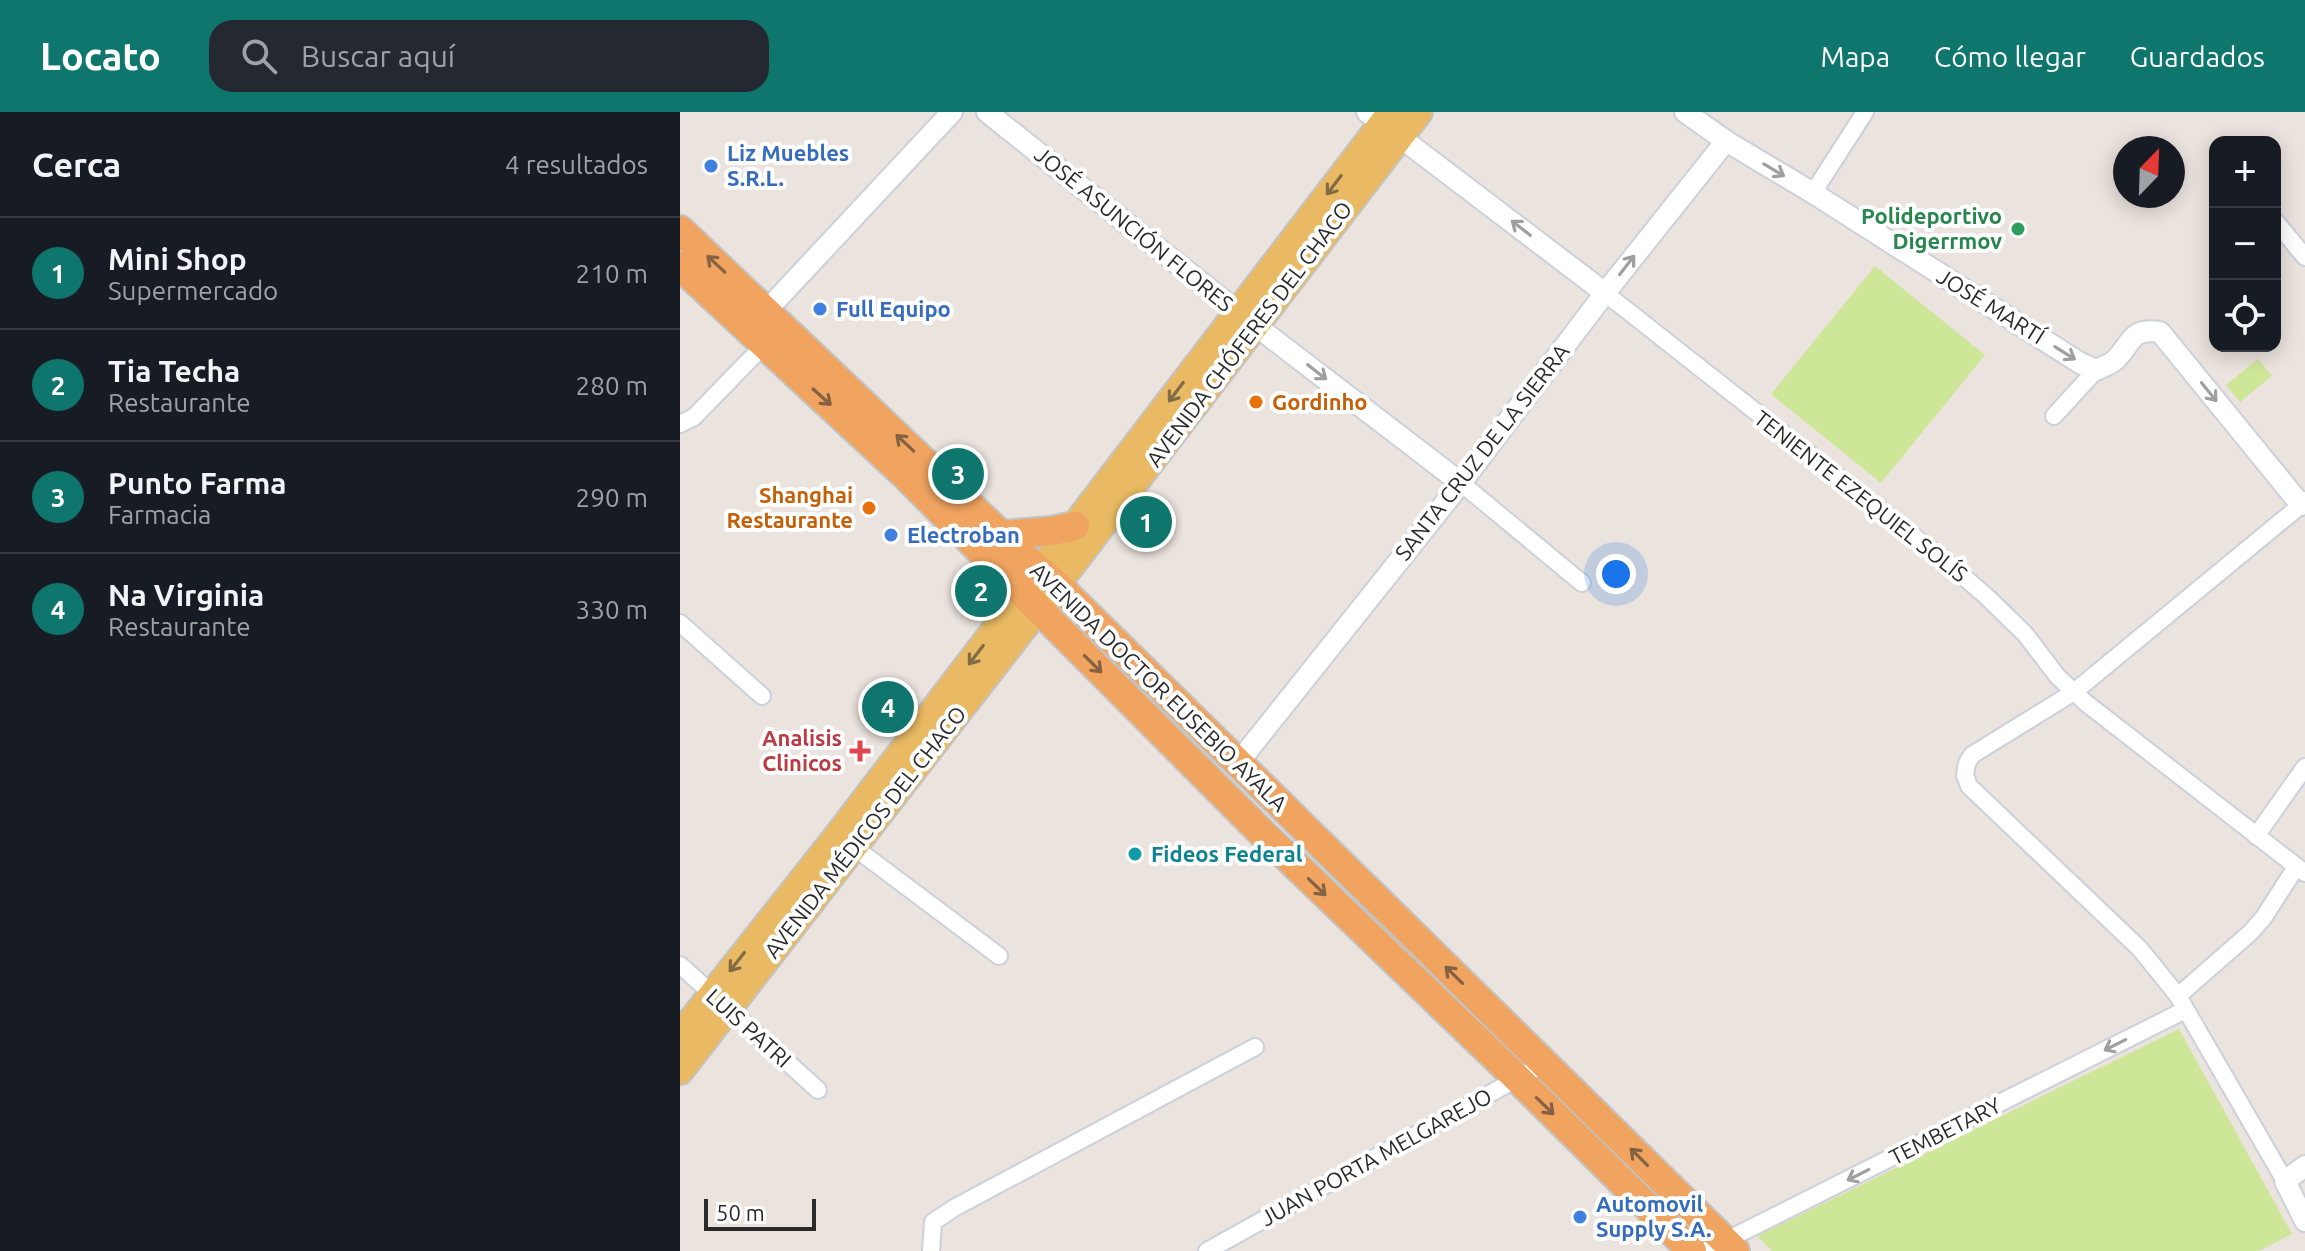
<!DOCTYPE html>
<html lang="es">
<meta charset="utf-8">
<style>
:root{--surface:#171b24;--page:#242831;--text:#f1f3f6;--muted:#9ea1a6;--line:#363941;--accent:#0f766e}
body{margin:0;font-family:Ubuntu,sans-serif;background:var(--page);color:var(--text)}
.controls{position:absolute;right:24px;top:24px;display:grid;overflow:hidden;border-radius:16px;box-shadow:0 4px 20px #0003}
.controls button{width:72px;height:72px;display:grid;place-items:center;padding:0;border:0;border-bottom:2px solid var(--line);background:var(--surface);color:var(--text);font:40px sans-serif}
.compass{position:absolute;left:1433px;top:24px;width:72px;height:72px;border-radius:50%;background:var(--surface);box-shadow:0 4px 20px #0003;rotate:23deg}
.scale{position:absolute;left:24px;bottom:20px;width:112px;box-sizing:border-box;padding-left:8px;border:4px solid #2a2a2a;border-top:0;font-size:22px;line-height:28px;white-space:nowrap;color:#2a2a2a;-webkit-text-stroke:6px #fff;paint-order:stroke}
.you{position:absolute;left:936px;top:462px;width:28px;height:28px;margin:-20px;border:6px solid #fff;border-radius:50%;background:#1a73e8;box-shadow:0 0 0 12px #1a73e833}
.badge{display:grid;place-items:center;width:52px;height:52px;border-radius:50%;background:var(--accent);color:#fff;font-size:26px;font-weight:700}
.pin{position:absolute;translate:-50% -50%;border:4px solid #fff;box-shadow:0 2px 8px #0006}
.list{margin:0;padding:0;list-style:none}
h2{display:flex;justify-content:space-between;align-items:center;height:104px;margin:0;padding:0 32px;font-size:34px}
h2 small{font-size:26px;font-weight:400;color:var(--muted)}
.list li{display:grid;grid-template-columns:52px 1fr auto;gap:24px;align-items:center;box-sizing:border-box;height:112px;padding:0 32px;border-top:2px solid var(--line)}
.list b{display:block;font-size:30px;white-space:nowrap}
.list p{margin:0;font-size:26px;white-space:nowrap;color:var(--muted)}
.list em{font-size:26px;font-style:normal;color:var(--muted)}
.icon{flex:none;width:44px;height:44px;fill:none;stroke:currentColor;stroke-width:2;stroke-linecap:round;stroke-linejoin:round}
.map{position:relative;flex:none;width:1625px;height:1139px;overflow:hidden}
header{display:flex;align-items:center;gap:48px;box-sizing:border-box;height:112px;padding:0 40px;background:var(--accent);color:#fff}
header strong{font-size:38px}
nav{display:flex;gap:44px;margin-inline-start:auto;font-size:28px}
.search{width:560px;height:72px;background:var(--page);display:flex;align-items:center;gap:20px;box-sizing:border-box;padding:0 28px;border-radius:24px;color:var(--muted);font-size:30px}
main{display:flex}
aside{flex:1;background:var(--surface)}
.map>svg:first-child{display:block}
.pitch{fill:#cee698}
.lines{fill:none;stroke-linecap:round;stroke-linejoin:round}
.minor-casing{stroke:#cbd0db;stroke-width:20}
.tertiary-casing{stroke:#cbd0db;stroke-width:24}
.primary-casing{stroke:#c3c3c3;stroke-width:30}
.trunk-casing{stroke:#c3c3c3;stroke-width:32}
.minor{stroke:#fff;stroke-width:16}
.tertiary{stroke:#fff;stroke-width:20}
.primary{stroke:#e9ba63;stroke-width:26}
.trunk{stroke:#f0a460;stroke-width:28}
.oneway{stroke:#9f9f9f}
.oneway2{stroke:#806b44}
.oneway3{stroke:#836142}
.shop-dot{fill:#3f7fe0;stroke:#fff;stroke-width:3}
.leisure-dot{fill:#2e9e5b;stroke:#fff;stroke-width:3}
.food-dot{fill:#e8710a;stroke:#fff;stroke-width:3}
.health-dot{fill:#e0444e;stroke:#fff;stroke-width:3}
.culture-dot{fill:#0f9aa8;stroke:#fff;stroke-width:3}
.labels{text-anchor:middle;stroke-width:8;stroke-linejoin:round;paint-order:stroke}
.shop-label{font-size:22px;font-weight:bold;fill:#366cbe;stroke:#fff;text-anchor:start}
.leisure-label{font-size:22px;font-weight:bold;fill:#27864d;stroke:#fff;text-anchor:end}
.street-label{font-size:22px;fill:#2a2a2a;stroke:#fff}
.food-label{font-size:22px;font-weight:bold;fill:#c56008;stroke:#fff;text-anchor:start}
.health-label{font-size:22px;font-weight:bold;fill:#be3a42;stroke:#fff;text-anchor:end}
.culture-label{font-size:22px;font-weight:bold;fill:#0d838f;stroke:#fff;text-anchor:start}
</style>
<header>
<strong>Locato</strong>
<div class="search"><svg class="icon" aria-label="search" viewBox="0 0 24 24"><circle cx="10" cy="10" r="6"/><path d="M15 15l6 6"/></svg>Buscar aquí</div>
<nav><a>Mapa</a><a>Cómo llegar</a><a>Guardados</a></nav>
</header>
<main>
<aside>
<h2>Cerca<small>4 resultados</small></h2>
<ul class="list">
<li><span class="badge">1</span><div><b>Mini Shop</b><p>Supermercado</p></div><em>210 m</em></li>
<li><span class="badge">2</span><div><b>Tia Techa</b><p>Restaurante</p></div><em>280 m</em></li>
<li><span class="badge">3</span><div><b>Punto Farma</b><p>Farmacia</p></div><em>290 m</em></li>
<li><span class="badge">4</span><div><b>Na Virginia</b><p>Restaurante</p></div><em>330 m</em></li>
</ul>
</aside>
<div class="map">
<svg width="1625" height="1139" viewBox="0 0 1625 1139">
<rect width="100%" height="100%" fill="#ebe3dd"/>
<g class="pitch">
<polygon points="1195,154 1305,243 1201,371 1091,282"/>
<polygon points="1578,247 1592,264 1560,290 1546,273"/>
<polygon points="1499,917 1612,1122 1579,1139 1092,1139 1077,1124"/>
</g>
<g class="lines">
<defs>
<g id="minor">
<polyline points="1133,81 1185,0"/>
<polyline points="1595,109 1625,145"/>
<polyline points="925,181 1269,452 1307,485 1345,522 1378,565 1406,591 1625,761"/>
<polyline points="1374,304 1416,258"/>
<polyline points="0,312 14,305 84,233"/>
<polyline points="781,371 902,471"/>
<polyline points="0,511 82,584"/>
<polyline points="1576,724 1625,655"/>
<polyline points="167,730 319,844"/>
<polyline points="0,853 138,978"/>
<polyline points="1498,884 1571,820 1584,805 1616,755"/>
<polyline points="1605,1069 1498,884 1460,837 1289,674 1285,663 1287,651 1292,643 1394,580 1621,393"/>
<polyline points="251,1139 253,1110 274,1096 575,935"/>
<polyline points="527,1139 865,951"/>
<polyline points="1025,1139 1505,898"/>
</g>
<g id="tertiary">
<polyline points="307,0 558,200 781,371"/>
<polyline points="687,0 925,181"/>
<path d="M 1005,0 L 1046,29 L 1133,81 L 1400,251 L 1416,258 C 1422,255 1429,253 1434,249 C 1452,233 1449,215 1480,220 L 1621,393 L 1625,390"/>
<polyline points="86,199 272,0"/>
<polyline points="558,651 781,371 925,181 1046,29"/>
<polyline points="1625,1054 1605,1069 1625,1109"/>
</g>
<g id="primary">
<polyline points="0,923 158,723 711,0"/>
<polyline points="0,959 358,497 739,0"/>
</g>
<g id="trunk">
<polyline points="0,118 341,442 377,473 1055,1139"/>
<polyline points="0,154 225,363 581,720 837,966 1012,1139"/>
<polyline points="322,423 372,419 395,414"/>
</g>
</defs>
<use href="#minor" class="minor-casing"/>
<use href="#tertiary" class="tertiary-casing"/>
<use href="#primary" class="primary-casing"/>
<use href="#trunk" class="trunk-casing"/>
<use href="#minor" class="minor"/>
<use href="#tertiary" class="tertiary"/>
<use href="#primary" class="primary"/>
<use href="#trunk" class="trunk"/>
</g>
<defs><path id="oneway-shaft" d="M-6 0H5M1.5-3L5.5 0L1.5 3" fill="none" stroke-width="1.6" stroke-linecap="round" stroke-linejoin="round" transform="scale(2)"/></defs>
<g class="oneway">
<use href="#oneway-shaft" transform="translate(1094 58) rotate(31)"/>
<use href="#oneway-shaft" transform="translate(841 116) rotate(-142)"/>
<use href="#oneway-shaft" transform="translate(947 153) rotate(-52)"/>
<use href="#oneway-shaft" transform="translate(1385 241) rotate(32)"/>
<use href="#oneway-shaft" transform="translate(637 260) rotate(38)"/>
<use href="#oneway-shaft" transform="translate(1529 280) rotate(51)"/>
<use href="#oneway-shaft" transform="translate(1435 933) rotate(153)"/>
<use href="#oneway-shaft" transform="translate(1178 1063) rotate(153)"/>
</g>
<g class="oneway2">
<use href="#oneway-shaft" transform="translate(654 73) rotate(127)"/>
<use href="#oneway-shaft" transform="translate(496 280) rotate(127)"/>
<use href="#oneway-shaft" transform="translate(296 543) rotate(127)"/>
<use href="#oneway-shaft" transform="translate(57 850) rotate(128)"/>
</g>
<g class="oneway3">
<use href="#oneway-shaft" transform="translate(36 152) rotate(-137)"/>
<use href="#oneway-shaft" transform="translate(142 285) rotate(42)"/>
<use href="#oneway-shaft" transform="translate(225 331) rotate(-137)"/>
<use href="#oneway-shaft" transform="translate(413 552) rotate(45)"/>
<use href="#oneway-shaft" transform="translate(637 775) rotate(44)"/>
<use href="#oneway-shaft" transform="translate(774 863) rotate(-136)"/>
<use href="#oneway-shaft" transform="translate(865 994) rotate(44)"/>
<use href="#oneway-shaft" transform="translate(959 1045) rotate(-135)"/>
</g>
<g class="shop-dot">
<circle cx="31" cy="54" r="8"/>
<circle cx="140" cy="197" r="8"/>
<circle cx="211" cy="423" r="8"/>
<circle cx="900" cy="1105" r="8"/>
</g>
<circle class="leisure-dot" cx="1338" cy="117" r="8"/>
<g class="food-dot">
<circle cx="576" cy="290" r="8"/>
<circle cx="189" cy="396" r="8"/>
</g>
<path class="health-dot" d="M176 627h8v8h8v8h-8v8h-8v-8h-8v-8h8z"/>
<circle class="culture-dot" cx="455" cy="742" r="8"/>
<g class="labels">
<g class="shop-label">
<text x="47" y="49">Liz Muebles<tspan x="47" dy="25">S.R.L.</tspan></text>
<text x="156" y="205">Full Equipo</text>
<text x="227" y="431">Electroban</text>
<text x="916" y="1100">Automovil<tspan x="916" dy="25">Supply S.A.</tspan></text>
</g>
<g class="leisure-label">
<text x="1322" y="112">Polideportivo<tspan x="1322" dy="25">Digerrmov</tspan></text>
</g>
<g class="street-label">
<text transform="translate(454 117) rotate(39)" y="8">JOSÉ ASUNCIÓN FLORES</text>
<text transform="translate(1311 194) rotate(32)" y="8">JOSÉ MARTÍ</text>
<text transform="translate(569 222) rotate(-53)" y="8">AVENIDA CHÓFERES DEL CHACO</text>
<text transform="translate(802 340) rotate(-52)" y="8">SANTA CRUZ DE LA SIERRA</text>
<text transform="translate(1181 384) rotate(38)" y="8">TENIENTE EZEQUIEL SOLÍS</text>
<text transform="translate(479 575) rotate(44)" y="8">AVENIDA DOCTOR EUSEBIO AYALA</text>
<text transform="translate(185 720) rotate(-52)" y="8">AVENIDA MÉDICOS DEL CHACO</text>
<text transform="translate(69 916) rotate(42)" y="8">LUIS PATRI</text>
<text transform="translate(1265 1019) rotate(-27)" y="8">TEMBETARY</text>
<text transform="translate(696 1045) rotate(-29)" y="8">JUAN PORTA MELGAREJO</text>
</g>
<g class="food-label">
<text x="592" y="298">Gordinho</text>
<text x="173" y="391" text-anchor="end">Shanghai<tspan x="173" dy="25">Restaurante</tspan></text>
</g>
<g class="health-label">
<text x="162" y="634">Analisis<tspan x="162" dy="25">Clinicos</tspan></text>
</g>
<g class="culture-label">
<text x="471" y="750">Fideos Federal</text>
</g>
</g>
</svg>
<div class="controls">
<button>+</button>
<button>−</button>
<button><svg class="icon" aria-label="locate" viewBox="0 0 24 24"><circle cx="12" cy="12" r="6"/><path d="M12 2v4M12 18v4M2 12h4M18 12h4"/></svg></button>
</div>
<svg class="compass" viewBox="-18 -18 36 36"><path d="M0-13l5 13h-10z" fill="#e53935"/><path d="M0 13l5-13h-10z" fill="#9ea1a6"/></svg>
<div class="scale">50 m</div>
<div class="you"></div>
<div class="pin badge" style="left:466px;top:410px">1</div>
<div class="pin badge" style="left:301px;top:479px">2</div>
<div class="pin badge" style="left:278px;top:362px">3</div>
<div class="pin badge" style="left:208px;top:595px">4</div>
</div>
</main>
